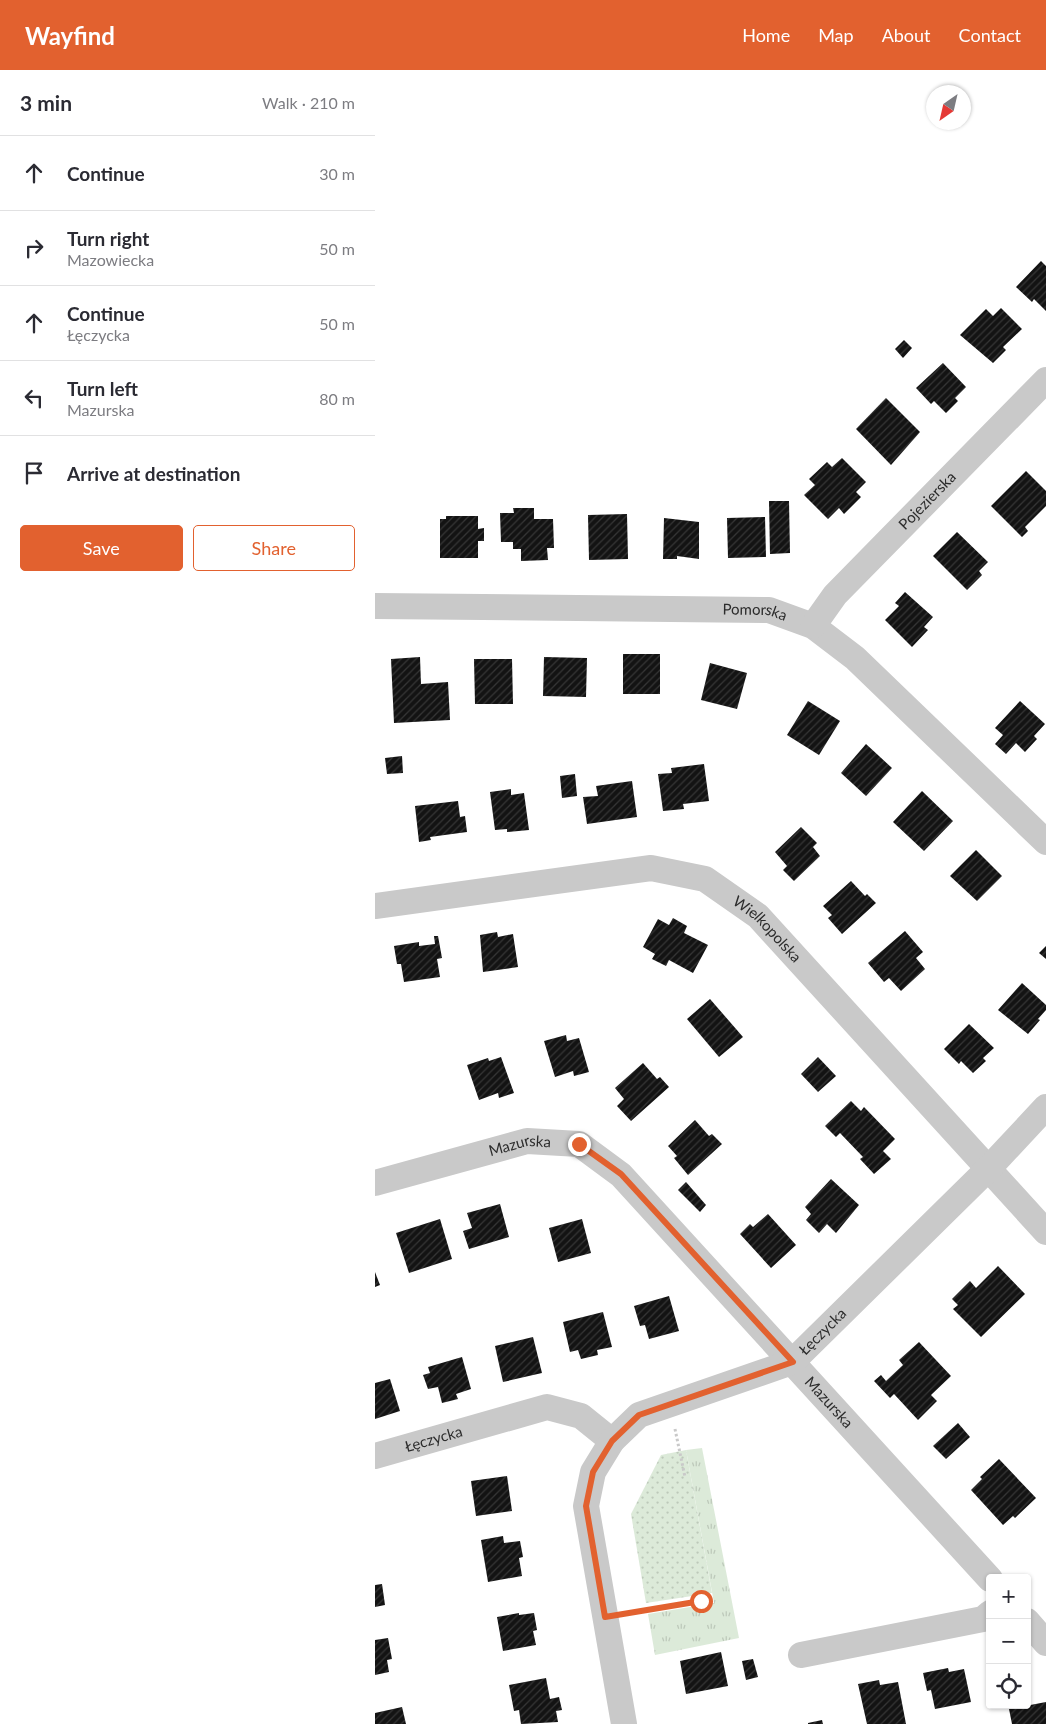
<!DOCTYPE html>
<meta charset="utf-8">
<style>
:root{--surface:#fff;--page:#f7f7f7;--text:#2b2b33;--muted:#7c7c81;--line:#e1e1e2;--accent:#e2612f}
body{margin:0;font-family:Lato,sans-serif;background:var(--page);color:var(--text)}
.controls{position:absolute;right:15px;bottom:15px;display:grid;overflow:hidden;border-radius:5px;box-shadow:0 1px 4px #0004}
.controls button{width:45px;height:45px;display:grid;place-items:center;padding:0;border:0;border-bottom:1px solid var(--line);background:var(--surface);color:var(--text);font:25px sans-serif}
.compass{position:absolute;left:551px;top:15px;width:45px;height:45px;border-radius:50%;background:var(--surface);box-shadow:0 1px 4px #0004;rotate:214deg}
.stop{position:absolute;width:15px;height:15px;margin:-11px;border:4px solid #e2612f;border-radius:50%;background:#fff}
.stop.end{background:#e2612f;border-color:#fff;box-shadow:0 1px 5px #0008}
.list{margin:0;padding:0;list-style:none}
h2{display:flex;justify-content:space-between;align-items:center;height:65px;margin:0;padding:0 20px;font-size:21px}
h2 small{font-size:16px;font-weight:400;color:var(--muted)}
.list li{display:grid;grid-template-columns:32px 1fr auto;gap:15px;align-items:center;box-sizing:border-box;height:75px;padding:0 20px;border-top:1px solid var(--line)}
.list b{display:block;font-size:19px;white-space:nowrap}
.list p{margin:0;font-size:16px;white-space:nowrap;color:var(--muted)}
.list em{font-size:16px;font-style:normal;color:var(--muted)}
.actions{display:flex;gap:10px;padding:15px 20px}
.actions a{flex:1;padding:11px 0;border:1px solid var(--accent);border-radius:5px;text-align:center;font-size:18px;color:var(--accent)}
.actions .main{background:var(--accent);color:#fff}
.icon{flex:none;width:28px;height:28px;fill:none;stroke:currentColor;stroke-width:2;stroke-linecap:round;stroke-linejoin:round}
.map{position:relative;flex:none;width:671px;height:1654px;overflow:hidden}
header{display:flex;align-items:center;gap:30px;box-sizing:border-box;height:70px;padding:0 25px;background:var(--accent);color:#fff}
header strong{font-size:24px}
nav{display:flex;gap:28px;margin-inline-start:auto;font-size:18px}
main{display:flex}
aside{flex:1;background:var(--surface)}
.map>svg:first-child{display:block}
.grass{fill:url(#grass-tufts)}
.park{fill:url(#park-dots)}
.building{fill:url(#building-hatch)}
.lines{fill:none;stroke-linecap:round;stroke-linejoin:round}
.path{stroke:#c9c9c9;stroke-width:3;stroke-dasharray:2.5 2.5;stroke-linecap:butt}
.street{stroke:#c9c9c9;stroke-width:26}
.route{stroke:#e2612f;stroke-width:6}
.labels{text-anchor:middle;stroke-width:5;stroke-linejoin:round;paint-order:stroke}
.street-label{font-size:15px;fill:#2c2c2c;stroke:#fff}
</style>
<header>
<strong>Wayfind</strong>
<nav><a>Home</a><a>Map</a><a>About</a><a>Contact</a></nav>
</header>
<main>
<aside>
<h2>3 min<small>Walk · 210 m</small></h2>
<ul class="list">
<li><svg class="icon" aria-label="ahead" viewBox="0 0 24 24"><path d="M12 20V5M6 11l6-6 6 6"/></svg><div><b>Continue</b></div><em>30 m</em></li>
<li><svg class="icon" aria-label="right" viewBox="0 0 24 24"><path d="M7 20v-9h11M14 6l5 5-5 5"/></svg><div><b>Turn right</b><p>Mazowiecka</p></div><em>50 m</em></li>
<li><svg class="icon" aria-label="ahead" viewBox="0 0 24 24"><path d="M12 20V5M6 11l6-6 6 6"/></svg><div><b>Continue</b><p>Łęczycka</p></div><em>50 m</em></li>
<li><svg class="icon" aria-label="left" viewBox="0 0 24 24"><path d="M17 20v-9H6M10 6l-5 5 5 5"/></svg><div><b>Turn left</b><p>Mazurska</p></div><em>80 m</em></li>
<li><svg class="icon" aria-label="arrive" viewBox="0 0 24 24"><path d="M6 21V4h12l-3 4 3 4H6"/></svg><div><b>Arrive at destination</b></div></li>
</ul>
<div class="actions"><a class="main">Save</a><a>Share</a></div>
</aside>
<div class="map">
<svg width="671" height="1654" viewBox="0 0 671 1654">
<defs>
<pattern id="grass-tufts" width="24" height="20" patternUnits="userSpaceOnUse" patternTransform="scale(1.25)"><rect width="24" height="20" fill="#dcead9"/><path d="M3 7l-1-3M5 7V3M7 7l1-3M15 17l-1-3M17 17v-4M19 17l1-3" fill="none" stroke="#bdc9ba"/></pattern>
<pattern id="park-dots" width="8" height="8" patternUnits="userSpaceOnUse" patternTransform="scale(1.25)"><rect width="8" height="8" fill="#dcead9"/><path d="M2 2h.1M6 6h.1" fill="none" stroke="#bdc9ba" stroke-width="1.8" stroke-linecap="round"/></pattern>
<pattern id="building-hatch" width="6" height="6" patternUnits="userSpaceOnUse" patternTransform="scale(1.25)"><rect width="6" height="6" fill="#131313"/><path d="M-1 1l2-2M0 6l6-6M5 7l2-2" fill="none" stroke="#363636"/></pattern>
</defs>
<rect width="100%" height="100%" fill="#fff"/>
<polygon class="grass" points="327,1378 364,1568 280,1585 273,1544 339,1533 311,1380"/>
<polygon class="park" points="311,1380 337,1523 271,1533 256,1444 286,1385"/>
<g class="building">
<polygon points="666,191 671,196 671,241 659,229 657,232 641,217"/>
<polygon points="626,238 647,259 628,277 631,280 618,293 585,265 611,239 618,246"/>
<polygon points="529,270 537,278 528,288 520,279"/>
<polygon points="568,293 591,317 580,328 583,331 571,343 559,331 556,334 541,318"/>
<polygon points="511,328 545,362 516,395 481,359"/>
<polygon points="467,388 491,412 481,422 486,427 469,444 464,438 453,449 429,425 440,415 434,409 452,392 457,397"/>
<polygon points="651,401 671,421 671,436 650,457 653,461 647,467 616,436"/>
<polygon points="394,431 414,431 415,483 395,484"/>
<polygon points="138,438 159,438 159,449 178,449 179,478 172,478 173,490 146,491 146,479 138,479 138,472 126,472 125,443 139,443"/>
<polygon points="252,444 253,489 214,490 213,445"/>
<polygon points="71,446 103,446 103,459 109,458 109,471 103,471 103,488 65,488 65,449 71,449"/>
<polygon points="390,447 391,487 353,488 352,448"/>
<polygon points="289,448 324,452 324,489 302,486 302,489 288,489"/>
<polygon points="582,462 613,492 604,501 607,505 592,520 558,486"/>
<polygon points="530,522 558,547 549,557 553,560 537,577 510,550 524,536 520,533"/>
<rect x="248" y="584" width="37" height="40"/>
<polygon points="45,587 46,614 73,612 75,650 19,653 16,589"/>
<polygon points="169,587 212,588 211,627 168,626"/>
<polygon points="99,589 137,589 138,634 100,634"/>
<polygon points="335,593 372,603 362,639 326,630"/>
<polygon points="433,631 465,651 444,685 412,665"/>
<polygon points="645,631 670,654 659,666 662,669 650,682 641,673 631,684 620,674 628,665 620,658"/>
<polygon points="491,674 517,698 491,726 466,703"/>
<polygon points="27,686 28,703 12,704 10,688"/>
<polygon points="329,694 334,731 308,734 309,739 288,741 283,704 297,703 296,698"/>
<polygon points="200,704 202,726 187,728 185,706"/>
<polygon points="257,711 262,747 212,754 208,727 223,726 221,716"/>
<polygon points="136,719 136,725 149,723 154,760 132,762 132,759 120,760 115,722"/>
<polygon points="547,721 578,751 549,781 518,752"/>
<polygon points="83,731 85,747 90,746 92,762 55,767 56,770 44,772 40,736"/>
<polygon points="426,757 442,773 438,777 445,786 419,811 408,800 412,796 400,782"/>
<polygon points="601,780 627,806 602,831 575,806"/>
<polygon points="476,811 490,826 492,824 501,833 467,864 453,848 457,845 448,836"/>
<polygon points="298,848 312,856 309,863 333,875 318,903 294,890 291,896 277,889 280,884 268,877 283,849 294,855"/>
<polygon points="530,861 548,882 541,888 550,899 526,921 514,908 509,912 493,893"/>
<polygon points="122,862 123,867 138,864 143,897 108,902 105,865"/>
<polygon points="59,866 63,866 67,888 62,889 65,907 29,912 26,894 22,894 19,876 44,872 44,876 60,874"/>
<polygon points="671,876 671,889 664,883"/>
<polygon points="647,913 671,935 671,940 663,949 665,950 653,964 623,940"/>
<polygon points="335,929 368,967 344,987 312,949"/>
<polygon points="594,954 619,978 608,988 611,991 598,1003 586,991 584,994 569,979"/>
<polygon points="191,965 192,971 204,968 214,1002 199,1006 198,1001 180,1007 169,971"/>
<polygon points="126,987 139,1023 124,1028 123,1023 104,1030 92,995 113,988 114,991"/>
<polygon points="443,987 461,1006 443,1022 426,1004"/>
<polygon points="268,993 282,1009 285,1007 294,1017 256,1051 242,1036 249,1029 240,1018"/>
<polygon points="476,1031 486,1041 489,1037 520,1069 508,1081 516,1089 499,1104 485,1089 488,1087 465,1063 461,1067 450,1056"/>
<polygon points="320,1050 334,1066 337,1064 347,1074 313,1105 299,1088 302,1086 293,1076"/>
<polygon points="456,1109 484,1135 461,1163 452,1154 444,1163 431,1150 436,1144 430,1137"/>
<polygon points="311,1112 331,1135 325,1142 303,1120"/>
<polygon points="125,1134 134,1167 94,1179 88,1161 97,1158 92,1143"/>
<polygon points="393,1144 421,1175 396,1198 365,1164 375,1154 378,1157"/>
<polygon points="65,1149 77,1189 34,1203 21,1163"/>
<polygon points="207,1149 216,1183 183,1192 174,1158"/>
<polygon points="623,1196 650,1224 606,1267 578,1239 583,1235 577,1229 595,1211 601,1218"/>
<polygon points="0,1202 5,1215 0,1217"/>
<polygon points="294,1226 304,1261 274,1269 270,1255 265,1256 259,1236"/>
<polygon points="228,1242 237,1277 222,1280 223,1285 206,1289 203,1280 195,1282 188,1252"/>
<polygon points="158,1267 167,1303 128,1312 120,1276"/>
<polygon points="544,1272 576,1306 556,1325 562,1331 543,1350 519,1324 515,1328 499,1311 506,1305 511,1311 528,1295 524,1290"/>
<polygon points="87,1287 96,1319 81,1324 83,1329 67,1333 63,1317 53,1319 48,1305 55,1303 53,1297"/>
<polygon points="15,1309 25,1341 0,1349 0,1313"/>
<polygon points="583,1353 595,1367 571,1389 558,1376"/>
<polygon points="624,1389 661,1428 640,1448 638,1446 628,1455 596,1420 607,1409 605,1407"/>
<polygon points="132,1406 137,1441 101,1446 96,1411"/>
<polygon points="128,1466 129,1473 145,1471 148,1487 144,1488 147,1506 113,1512 106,1470"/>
<polygon points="7,1514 10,1535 0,1537 0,1515"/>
<polygon points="144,1543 144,1545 159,1543 162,1560 158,1561 161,1575 128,1581 122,1547"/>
<polygon points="13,1568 17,1589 12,1590 14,1602 0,1605 0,1570"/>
<polygon points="346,1582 353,1616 311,1624 305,1591"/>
<polygon points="378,1589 383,1607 371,1610 367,1591"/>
<polygon points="573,1598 574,1602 589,1599 596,1632 560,1639 556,1620 552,1621 548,1603"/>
<polygon points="171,1608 175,1629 184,1627 187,1640 181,1641 183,1652 146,1654 144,1640 139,1641 134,1615"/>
<polygon points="504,1610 505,1615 523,1612 531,1654 492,1654 483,1614"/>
<polygon points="671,1632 671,1654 637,1654 634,1639"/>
<polygon points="27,1637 31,1654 0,1654 0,1643"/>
<polygon points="447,1650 448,1654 433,1654 433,1653"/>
</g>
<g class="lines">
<g class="path">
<polyline points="300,1359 310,1407"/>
<polyline points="255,1543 326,1531"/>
</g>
<g class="street">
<path id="s1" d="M 0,536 L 394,540 L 438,556 L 480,588 L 671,772"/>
<path id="s2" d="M 438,556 L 460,525 L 671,310"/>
<path id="s3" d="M 0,836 L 276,798 L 330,809 L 383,846 L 671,1162"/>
<path id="s4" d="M 0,1113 L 152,1071 L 204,1074 L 246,1105 L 615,1509"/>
<path id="s5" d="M 0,1386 L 172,1337 L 206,1346 L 237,1371"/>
<polyline points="652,1551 671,1573"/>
<polyline points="426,1585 608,1549 615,1543"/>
<path id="s6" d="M 249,1654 L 211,1436 L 218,1402 L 237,1371 L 264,1345 L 417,1292 L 614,1098 L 671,1037"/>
</g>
</g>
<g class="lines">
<polyline class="route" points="204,1074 246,1104 418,1292 264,1345 237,1371 218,1402 211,1436 230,1547 326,1531"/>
</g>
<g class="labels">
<g class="street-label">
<text dy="5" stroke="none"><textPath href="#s2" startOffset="170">Pojezierska</textPath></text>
<text dy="5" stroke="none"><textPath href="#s1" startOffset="380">Pomorska</textPath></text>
<text dy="5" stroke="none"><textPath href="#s3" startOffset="414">Wielkopolska</textPath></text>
<text dy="5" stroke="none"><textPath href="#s4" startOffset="150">Mazurska</textPath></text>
<text dy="5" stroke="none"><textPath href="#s6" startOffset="535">Łęczycka</textPath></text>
<text dy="5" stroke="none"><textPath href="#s4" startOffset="570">Mazurska</textPath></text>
<text dy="5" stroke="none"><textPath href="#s5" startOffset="61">Łęczycka</textPath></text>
</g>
</g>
</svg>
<div class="controls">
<button>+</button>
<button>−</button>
<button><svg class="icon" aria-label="locate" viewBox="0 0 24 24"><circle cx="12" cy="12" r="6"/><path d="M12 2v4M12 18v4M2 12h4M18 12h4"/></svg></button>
</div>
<svg class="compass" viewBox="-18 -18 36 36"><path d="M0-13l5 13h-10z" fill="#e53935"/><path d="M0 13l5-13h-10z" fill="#7c7c81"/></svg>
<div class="stop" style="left:326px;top:1531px"></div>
<div class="stop end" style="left:204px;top:1074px"></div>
</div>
</main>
